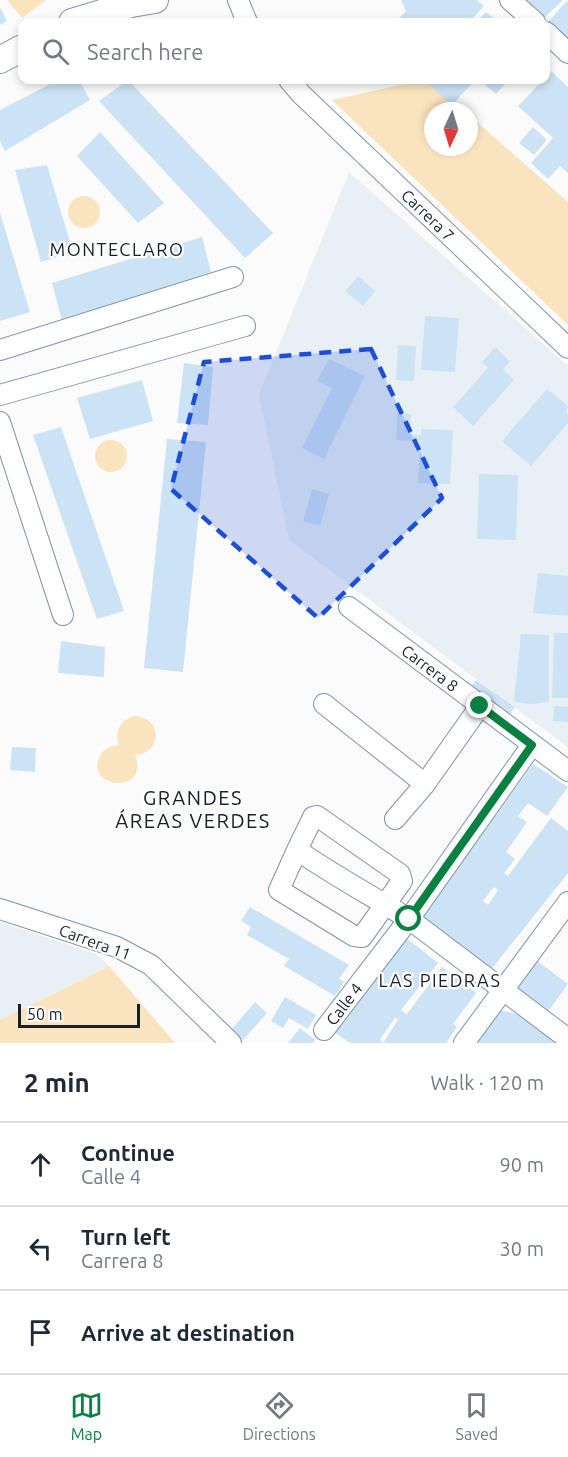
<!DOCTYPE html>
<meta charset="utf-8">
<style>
:root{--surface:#fff;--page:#f6f6f7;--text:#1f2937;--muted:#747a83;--line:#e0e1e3;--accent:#0b8043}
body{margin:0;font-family:Ubuntu,sans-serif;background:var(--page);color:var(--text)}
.compass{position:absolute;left:424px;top:102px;width:54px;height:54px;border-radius:50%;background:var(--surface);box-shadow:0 3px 9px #0003;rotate:184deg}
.scale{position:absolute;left:18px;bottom:15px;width:122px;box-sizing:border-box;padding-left:6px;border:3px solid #161f27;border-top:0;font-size:16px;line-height:21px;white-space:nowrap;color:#161f27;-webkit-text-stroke:4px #fff;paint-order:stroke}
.stop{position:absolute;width:18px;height:18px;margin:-14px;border:4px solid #0b8043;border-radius:50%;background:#fff}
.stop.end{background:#0b8043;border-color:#fff;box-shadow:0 2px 6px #0008}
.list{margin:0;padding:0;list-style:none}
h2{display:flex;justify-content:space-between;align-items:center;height:78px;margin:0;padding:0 24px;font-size:26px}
h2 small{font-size:20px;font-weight:400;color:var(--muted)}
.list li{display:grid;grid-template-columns:39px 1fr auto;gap:18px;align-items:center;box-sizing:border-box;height:84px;padding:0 24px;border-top:2px solid var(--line)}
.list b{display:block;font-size:22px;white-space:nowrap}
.list p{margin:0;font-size:20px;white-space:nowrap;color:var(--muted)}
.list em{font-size:20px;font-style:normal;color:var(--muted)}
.icon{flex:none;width:33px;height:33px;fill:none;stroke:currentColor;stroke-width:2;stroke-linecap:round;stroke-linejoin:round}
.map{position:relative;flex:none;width:568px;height:1043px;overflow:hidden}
.search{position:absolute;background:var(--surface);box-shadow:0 3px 9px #0003;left:18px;right:18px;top:18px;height:66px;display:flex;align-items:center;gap:15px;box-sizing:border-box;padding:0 21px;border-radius:12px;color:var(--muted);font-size:22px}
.sheet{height:330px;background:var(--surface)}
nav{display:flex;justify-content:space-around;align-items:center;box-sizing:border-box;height:84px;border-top:2px solid var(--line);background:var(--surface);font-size:16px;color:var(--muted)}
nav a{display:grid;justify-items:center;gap:3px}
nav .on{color:var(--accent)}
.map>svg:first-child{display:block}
.built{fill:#e9f0f5}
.green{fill:#fae4be}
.building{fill:#cce2f5;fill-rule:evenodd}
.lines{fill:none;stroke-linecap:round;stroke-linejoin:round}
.minor-casing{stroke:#7e94a8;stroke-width:22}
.major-casing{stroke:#7e94a8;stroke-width:28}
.minor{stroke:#fff;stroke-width:20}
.major{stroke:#fff;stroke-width:26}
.route{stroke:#0b8043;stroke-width:8}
.marked{fill:#1d4ed8;fill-opacity:0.2;stroke:#1d4ed8;stroke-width:4.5;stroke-dasharray:12 8;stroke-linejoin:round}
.labels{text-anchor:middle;stroke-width:4.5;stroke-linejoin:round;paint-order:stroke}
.street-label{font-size:16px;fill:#161f27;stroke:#fff}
.neighbourhood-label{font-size:18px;letter-spacing:1.5px;fill:#161f27;stroke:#fff}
.quarter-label{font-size:20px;letter-spacing:1.5px;fill:#161f27;stroke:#fff}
</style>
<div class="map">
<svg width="568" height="1043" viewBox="0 0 568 1043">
<rect width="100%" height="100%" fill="#fbfbfb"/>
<g class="built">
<polygon points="349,172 568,366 568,747 289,540 259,395"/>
<polygon points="0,922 96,954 109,966 0,1020"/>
</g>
<g class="green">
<polygon points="7,0 46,0 22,18"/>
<polygon points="423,80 429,80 465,111 433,111 433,147 469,147 469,115 568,202 568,325 332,100"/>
<circle cx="84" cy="212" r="16"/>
<circle cx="111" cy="456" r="16"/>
<path d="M 135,716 C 163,718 163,753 135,755 C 151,795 83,789 100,756 C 104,748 111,746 119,745 C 114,731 120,720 135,716 Z"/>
<polygon points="109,966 175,1043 0,1043 0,1020"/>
</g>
<g class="building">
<polygon points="401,0 477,0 484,6 469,22 396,22 406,11"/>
<polygon points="518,0 563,0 543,19"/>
<polygon points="567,1 568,2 568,42 547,23"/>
<polygon points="0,7 7,21 0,25"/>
<polygon points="486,12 498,22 476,22"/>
<polygon points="551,71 568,87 568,173 560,166 548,179 531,163 553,138 518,106 543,80 546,80 546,77"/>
<polygon points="58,80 79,80 90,100 5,151 0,141 0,110"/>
<polygon points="128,80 273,233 245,258 99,101"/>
<polygon points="424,80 475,80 452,105"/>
<polygon points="490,80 509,80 496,94 485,85"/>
<polygon points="533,127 547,140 534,155 519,143"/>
<polygon points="100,132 164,203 138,223 77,156"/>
<polygon points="47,165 73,252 41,262 15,170"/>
<polygon points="0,213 30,312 0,321"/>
<polygon points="202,237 211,272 62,321 52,283"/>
<polygon points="358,276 375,291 363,306 345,291"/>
<polygon points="425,316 459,318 455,372 421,370"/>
<polygon points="398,345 416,346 414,381 396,380"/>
<polygon points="495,347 510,361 503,369 514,380 473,426 453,407 488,368 482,362"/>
<polygon points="329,359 365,376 324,459 302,448 332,388 317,381"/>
<polygon points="184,363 213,367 208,425 177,423"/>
<polygon points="142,380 153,421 90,439 77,398"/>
<polygon points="547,389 568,406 566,413 568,415 568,423 531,466 502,441"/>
<polygon points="397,413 411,414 410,435 421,435 421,429 453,430 450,484 418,483 420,441 396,440"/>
<polygon points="61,427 124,611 97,619 33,435"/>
<polygon points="167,439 206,442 183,672 144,668"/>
<polygon points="479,474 518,475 516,540 477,539"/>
<polygon points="312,489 329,494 320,526 303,521"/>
<polygon points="538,573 568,576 568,616 533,613"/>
<polygon points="554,633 568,633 568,698 552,698"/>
<polygon points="521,634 549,635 549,702 531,704 514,702"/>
<polygon points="61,641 105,647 104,677 58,673"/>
<polygon points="476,680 515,707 507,718 468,691"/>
<polygon points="554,706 568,707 568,722 553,721"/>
<polygon points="12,747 36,748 35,772 10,770"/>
<path d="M 533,764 L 568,787 L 547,816 L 528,803 L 518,816 L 527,822 L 506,852 L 515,859 L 504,873 L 508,876 L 551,818 L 568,831 L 568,873 L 490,971 L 416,918 L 483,827 L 486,829 ZM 494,887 L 498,890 L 488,905 L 483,901 Z"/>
<polygon points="250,907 349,965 339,979 344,982 335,996 284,966 289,959 247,935 251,927 241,921"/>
<path d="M 405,937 L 438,963 L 401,1010 L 407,1014 L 442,967 L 476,993 L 453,1024 L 457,1027 L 446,1043 L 350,1043 L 334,1032 L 384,968 ZM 395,1018 L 398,1020 L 383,1043 L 380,1039 Z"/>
<polygon points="536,960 568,984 544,1017 511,993"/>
<polygon points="285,997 316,1015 308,1029 289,1018 283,1028 271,1021"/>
<polygon points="255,1002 267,1013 243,1040 231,1030"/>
<polygon points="497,1009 542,1021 568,1043 472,1043"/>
<polygon points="300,1028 315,1040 313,1043 288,1043"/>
</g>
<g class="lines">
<defs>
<g id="minor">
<polyline points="238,0 247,22"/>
<polyline points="510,0 535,22"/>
<polyline points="546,32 568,53"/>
<polyline points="289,80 301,94 568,348"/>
<polyline points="0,350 233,277"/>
<polyline points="0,395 245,326"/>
<polyline points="0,422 63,615"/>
<polyline points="349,607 568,771"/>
<polyline points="324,704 425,784 480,706"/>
<polyline points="395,819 425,784"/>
<path d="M 297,850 L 279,890 L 354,936 L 362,937 L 402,881 L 400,874 L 317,816 L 313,817 L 297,850 C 333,875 372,896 409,919 L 568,1039"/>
<polyline points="0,909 117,947 151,965 231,1043"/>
<polyline points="324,1030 409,919 532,745"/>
<polyline points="464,1043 568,902"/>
</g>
<g id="major">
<polyline points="72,22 131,4 155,0"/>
<polyline points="0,60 22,48"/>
</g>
</defs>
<use href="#minor" class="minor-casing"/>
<use href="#major" class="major-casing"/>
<use href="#minor" class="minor"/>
<use href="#major" class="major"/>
</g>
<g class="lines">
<polyline class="route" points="409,919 532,745 480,706"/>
</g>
<path class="marked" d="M 371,349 L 442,498 L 318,618 L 171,489 L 204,362 Z"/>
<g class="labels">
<g class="street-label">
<text transform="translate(428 215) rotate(44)" y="6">Carrera 7</text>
<text transform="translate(430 668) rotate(37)" y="6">Carrera 8</text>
<text transform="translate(95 942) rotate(20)" y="6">Carrera 11</text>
<text transform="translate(344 1004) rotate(-53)" y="6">Calle 4</text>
</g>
<g class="neighbourhood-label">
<text x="117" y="256">MONTECLARO</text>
<text x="440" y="987">LAS PIEDRAS</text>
</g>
<g class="quarter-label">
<text x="193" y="805">GRANDES<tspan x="193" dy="23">ÁREAS VERDES</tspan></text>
</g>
</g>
</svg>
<svg class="compass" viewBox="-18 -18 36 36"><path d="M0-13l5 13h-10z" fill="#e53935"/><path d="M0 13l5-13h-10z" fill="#747a83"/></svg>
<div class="scale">50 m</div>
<div class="stop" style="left:409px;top:919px"></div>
<div class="stop end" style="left:480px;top:706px"></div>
<div class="search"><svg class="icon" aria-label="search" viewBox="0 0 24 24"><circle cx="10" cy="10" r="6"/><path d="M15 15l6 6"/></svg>Search here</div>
</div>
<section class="sheet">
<h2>2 min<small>Walk · 120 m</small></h2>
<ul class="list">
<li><svg class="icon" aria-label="ahead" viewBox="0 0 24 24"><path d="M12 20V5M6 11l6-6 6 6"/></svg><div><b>Continue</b><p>Calle 4</p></div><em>90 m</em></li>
<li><svg class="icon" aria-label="left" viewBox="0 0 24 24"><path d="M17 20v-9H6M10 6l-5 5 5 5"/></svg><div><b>Turn left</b><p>Carrera 8</p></div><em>30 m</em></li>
<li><svg class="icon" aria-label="arrive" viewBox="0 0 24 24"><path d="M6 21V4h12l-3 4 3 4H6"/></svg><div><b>Arrive at destination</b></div></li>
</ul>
</section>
<nav>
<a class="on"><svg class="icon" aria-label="map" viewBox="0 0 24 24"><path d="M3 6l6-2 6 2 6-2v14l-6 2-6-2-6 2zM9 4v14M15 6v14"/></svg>Map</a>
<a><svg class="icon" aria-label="directions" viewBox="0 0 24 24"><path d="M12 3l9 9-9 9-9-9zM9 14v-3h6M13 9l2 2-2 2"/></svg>Directions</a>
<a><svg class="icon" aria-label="saved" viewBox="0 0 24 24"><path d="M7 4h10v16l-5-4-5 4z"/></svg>Saved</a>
</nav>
